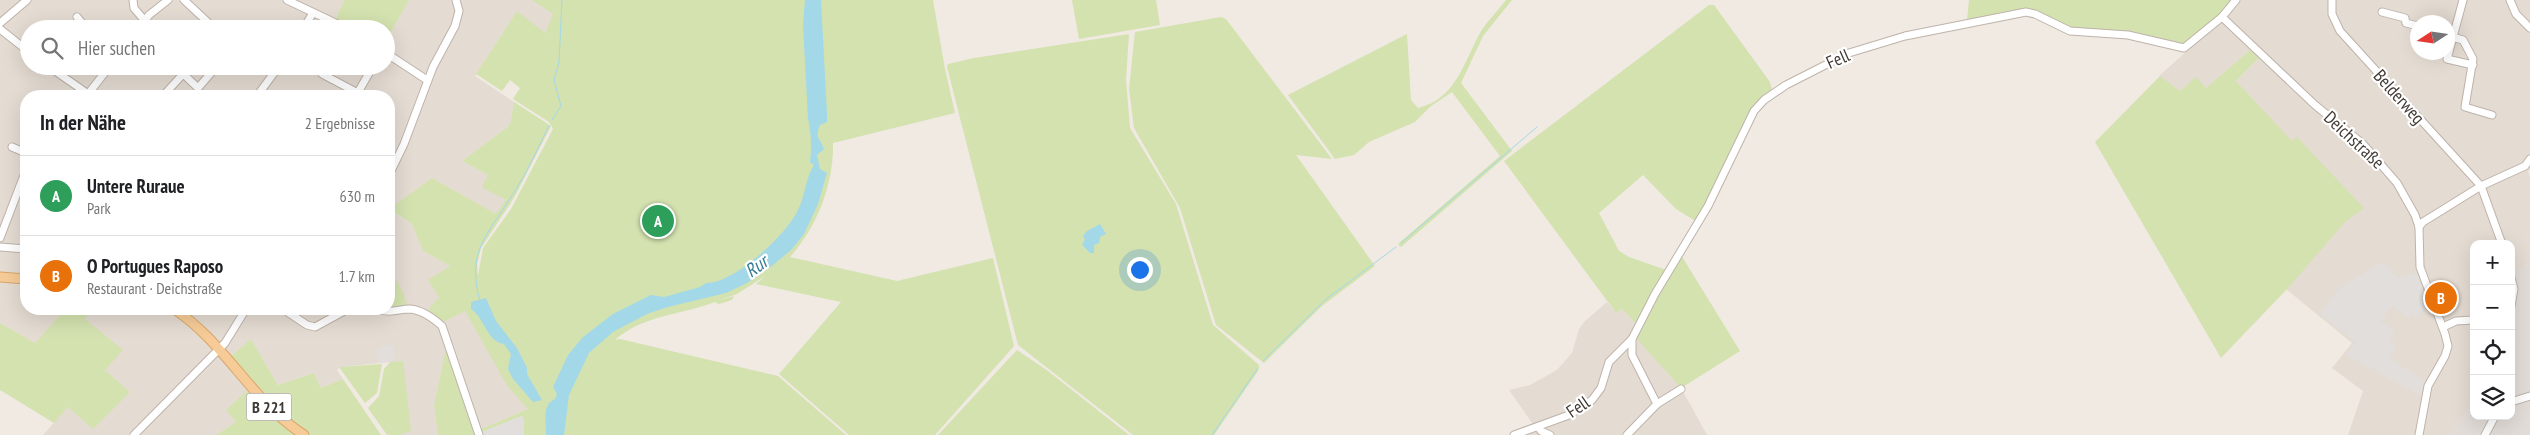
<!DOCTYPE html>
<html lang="de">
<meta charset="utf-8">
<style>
:root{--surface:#fff;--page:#f6f6f6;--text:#202124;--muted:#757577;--line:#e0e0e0;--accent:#e82224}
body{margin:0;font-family:"PT Sans Narrow",sans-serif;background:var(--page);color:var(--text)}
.controls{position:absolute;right:15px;bottom:15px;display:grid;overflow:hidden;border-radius:10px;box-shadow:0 5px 20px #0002}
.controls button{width:45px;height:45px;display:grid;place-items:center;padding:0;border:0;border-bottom:1px solid var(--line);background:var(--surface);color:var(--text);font:25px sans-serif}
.compass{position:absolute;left:2410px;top:15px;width:45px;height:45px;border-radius:50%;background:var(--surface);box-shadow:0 5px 20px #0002;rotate:258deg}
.you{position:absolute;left:1139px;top:269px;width:18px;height:18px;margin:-12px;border:4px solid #fff;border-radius:50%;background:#1a73e8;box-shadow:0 0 0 8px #1a73e833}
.badge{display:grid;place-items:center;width:32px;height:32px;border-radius:50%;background:var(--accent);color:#fff;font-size:16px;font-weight:700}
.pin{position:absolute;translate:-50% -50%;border:2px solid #fff;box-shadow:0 1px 5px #0006}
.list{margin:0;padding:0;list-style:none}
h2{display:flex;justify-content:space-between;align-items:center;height:65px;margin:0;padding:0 20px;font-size:21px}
h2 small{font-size:16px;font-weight:400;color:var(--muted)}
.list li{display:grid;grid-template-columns:32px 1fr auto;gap:15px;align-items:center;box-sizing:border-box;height:80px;padding:0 20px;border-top:1px solid var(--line)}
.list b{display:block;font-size:19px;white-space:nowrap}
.list p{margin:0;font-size:16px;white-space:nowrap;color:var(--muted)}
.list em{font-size:16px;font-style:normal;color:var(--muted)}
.icon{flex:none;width:28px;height:28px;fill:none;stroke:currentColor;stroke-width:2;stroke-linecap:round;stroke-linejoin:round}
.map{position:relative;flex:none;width:2530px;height:435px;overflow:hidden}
.search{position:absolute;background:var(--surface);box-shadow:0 5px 20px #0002;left:20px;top:20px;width:375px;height:55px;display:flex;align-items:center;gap:12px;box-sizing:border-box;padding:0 18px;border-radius:28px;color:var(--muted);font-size:19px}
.panel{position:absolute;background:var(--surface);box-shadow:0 5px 20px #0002;left:20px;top:90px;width:375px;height:225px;border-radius:20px}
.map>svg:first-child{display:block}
.residential{fill:#e4dbd2;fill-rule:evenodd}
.industrial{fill:#e2dcd8}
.green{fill:#d3e2af}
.parking{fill:#e1dedc}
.water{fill:#a3d8e9}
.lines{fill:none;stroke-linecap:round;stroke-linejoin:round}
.stream{stroke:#a3d8e9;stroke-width:1}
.minor-casing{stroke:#beb3aa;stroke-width:9}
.major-casing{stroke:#d9a569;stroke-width:11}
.minor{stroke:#fff;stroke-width:7}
.major{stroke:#f6cb97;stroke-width:9}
.labels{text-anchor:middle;stroke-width:4.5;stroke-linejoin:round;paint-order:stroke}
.shield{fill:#fff;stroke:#7a7571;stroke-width:1}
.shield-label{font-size:16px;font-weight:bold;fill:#413a34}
.street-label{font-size:18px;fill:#413a34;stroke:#fff}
.water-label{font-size:19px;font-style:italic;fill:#337b95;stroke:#fff}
</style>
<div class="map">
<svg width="2530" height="435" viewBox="0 0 2530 435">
<rect width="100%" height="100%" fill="#f0eae3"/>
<g class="residential">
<polygon points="0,0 344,0 335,21 350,29 29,29 29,66 386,66 386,41 409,0 532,0 554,14 544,34 517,11 475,76 514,102 510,125 462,161 488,175 498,195 511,203 501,217 432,178 389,209 389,96 26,96 26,309 65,309 35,343 0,323"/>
<path d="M 2240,0 L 2530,0 L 2530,170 L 2528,171 L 2530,177 L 2530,264 L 2514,272 L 2518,286 L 2516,306 L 2511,312 L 2511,244 L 2474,244 L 2474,401 L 2451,435 L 2348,435 L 2363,391 L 2332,368 L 2352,343 L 2286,289 L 2297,138 L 2292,142 L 2236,81 L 2259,58 L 2250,50 L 2206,88 L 2196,78 L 2180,91 L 2159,76 L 2216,25 ZM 2418,22 L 2448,22 L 2448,52 L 2418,52 Z"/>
<polygon points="389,210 412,224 423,251 450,266 439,297 428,310 443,322 461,311 469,309 528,409 481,429 453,344 446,348 434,405 438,435 400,435 390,362 340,367 337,370 343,379 321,388 314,373 278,385 251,339 224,362 248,390 227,410 236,422 216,435 43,435 68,407 130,392 105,370 84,319 92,309 389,309"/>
<polygon points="1607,302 1616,313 1622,309 1636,324 1637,338 1681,388 1707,435 1523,435 1537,430 1509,390 1530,385 1557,370 1572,353 1579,329 1584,322"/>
</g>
<polygon class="industrial" points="2530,264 2530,435 2451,435 2474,401 2474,416 2511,416 2511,345 2516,338 2511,334 2511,312 2516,306 2518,286 2514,272"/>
<g class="green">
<polygon points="344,0 409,0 386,41 386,29 351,29 335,21"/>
<path d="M 532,0 L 933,0 L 945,69 L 955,113 L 833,143 C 834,184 817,227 790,257 L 897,281 L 993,258 L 1014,346 L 935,435 L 849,435 L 779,374 L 841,302 L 756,284 L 765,276 L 737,294 L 719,300 L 734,296 L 732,300 L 719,304 L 715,302 C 681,315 643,315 615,340 L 620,339 L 778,376 L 846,435 L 523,435 L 522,416 L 482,432 L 481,429 L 528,409 L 508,387 L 465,311 L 443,322 L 428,310 L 439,297 L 428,280 L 450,266 L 423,251 L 412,224 L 389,209 L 432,178 L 496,214 L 506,200 L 482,187 L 488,175 L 462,161 L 510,125 L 514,102 L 551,126 L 515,196 L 481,248 L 477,264 L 478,276 L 483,248 L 511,209 L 553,129 L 549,122 L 513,99 L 520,88 L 510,80 L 502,91 L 476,74 L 517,11 L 545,33 L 553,14 Z"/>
<polygon points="1072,0 1156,0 1160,25 1079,39"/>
<path d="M 1506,0 L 1512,0 L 1483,36 L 1461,83 L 1512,151 L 1401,247 L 1398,244 L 1500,156 L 1452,92 L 1431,106 L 1415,122 L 1369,142 L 1354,155 L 1335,159 L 1288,95 L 1407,34 L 1411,100 L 1418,108 C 1456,99 1464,62 1480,33 C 1487,21 1498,11 1506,0 Z"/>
<path d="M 1969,0 L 2231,0 C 2216,17 2198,42 2175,45 L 2071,29 L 2035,11 L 1967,20 Z"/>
<polygon points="1709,5 1714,5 1770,82 1772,90 1764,99 1697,222 1676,209 1643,175 1599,213 1619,251 1629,257 1666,270 1636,324 1622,309 1616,313 1504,161"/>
<polygon points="1221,17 1226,19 1332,159 1296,155 1375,266 1322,306 1264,363 1216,325 1180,208 1134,128 1129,89 1135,32"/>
<polygon points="1129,34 1126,80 1130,128 1176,204 1213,325 1259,365 1258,371 1214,435 1133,435 1018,345 947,67 948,64 974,58"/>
<polygon points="2250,50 2259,58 2236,81 2292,141 2297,137 2364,208 2345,222 2287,289 2221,358 2095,142 2160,76 2180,91 2196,77 2206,88"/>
<polygon points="1681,255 1740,351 1681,388 1636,338 1665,280"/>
<path d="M 389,275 C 400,280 403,293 407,304 L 406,306 L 389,308 Z"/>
<polygon points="65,309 92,309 85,319 123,350 105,370 130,392 93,429 68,407 54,423 0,390 0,323 35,343"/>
<path d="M 251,339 L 278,385 L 314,373 L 321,388 L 343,379 L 381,435 C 367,435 323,435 311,435 C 284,427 249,378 231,356 Z"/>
<polygon points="446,348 475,435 438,435 434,405"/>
<polygon points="1017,350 1048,371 1129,435 938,435"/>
<polygon points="403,361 411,431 399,435 387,435 368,408 379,396 384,369 390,362"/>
<polygon points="382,364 377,393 365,403 339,367"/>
<polygon points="248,390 284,426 297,435 216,435 236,422 226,410"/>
</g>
<g class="parking">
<polygon points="2383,262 2398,278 2417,272 2428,303 2417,318 2412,314 2409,318 2392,306 2381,321 2396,333 2389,342 2396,347 2390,358 2423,380 2422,396 2346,355 2355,342 2320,314 2340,287"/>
<polygon points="381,345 393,345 394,361 380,363 375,351 382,348"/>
<polygon points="522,416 524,419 524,435 483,435 482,432"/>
</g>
<g class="water">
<path d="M 805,0 L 821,0 L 827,115 L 827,122 L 820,125 C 814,139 821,139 824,149 L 817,155 L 820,169 L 827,173 L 818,204 L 804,234 L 792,249 L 772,266 L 747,283 L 726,293 L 668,307 L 647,314 L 613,332 L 589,353 L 569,395 L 564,435 L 546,435 C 546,421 542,404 555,399 L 557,394 L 553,387 L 568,355 L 583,337 L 613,314 L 651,295 L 664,297 L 700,287 L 706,283 C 733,284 784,237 797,212 C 805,198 805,179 814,165 L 810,162 C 812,146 811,133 808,118 L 803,26 Z"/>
<polygon points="1100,224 1106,234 1100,237 1099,243 1094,245 1094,253 1090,253 1082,245 1085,239 1083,236 1087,231"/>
<path d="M 486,298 L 496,321 L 517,348 L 527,368 L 527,374 L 542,400 L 533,402 L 513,379 L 508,369 L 511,354 L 504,344 C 487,342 484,317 471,309 L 471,302 Z"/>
</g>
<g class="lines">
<g class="stream">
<polyline points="552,120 561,106 554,80 559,62 562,0"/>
<polyline points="1401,243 1537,127"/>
<path d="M 480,301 C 466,252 487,236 511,197 C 526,175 537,150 549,126"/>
<polyline points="1263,361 1325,300 1396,247"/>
<polyline points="1212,435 1258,368"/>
</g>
<defs>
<g id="minor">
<polyline points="133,0 134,8 145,21"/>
<polyline points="184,0 215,29"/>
<polyline points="287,0 348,29"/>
<polyline points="2332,0 2332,14 2340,31 2481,186 2502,244"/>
<polyline points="2463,0 2447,59 2473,65"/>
<polyline points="2510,0 2516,14 2530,28"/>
<polyline points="2382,12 2405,18 2406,23 2418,26"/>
<polyline points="77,17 87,29"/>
<polyline points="2222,17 2315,105 2363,144 2397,183 2415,215 2419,227 2420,267 2445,334 2448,346 2445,356 2428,386 2419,435"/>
<polyline points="0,23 27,0"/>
<polyline points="0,29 29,52"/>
<polyline points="138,29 149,15 168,0"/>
<polyline points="303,29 313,13"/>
<polyline points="2448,36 2463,40 2473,59 2465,107 2492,115"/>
<polyline points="386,53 427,80"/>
<polyline points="48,66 91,96"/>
<polyline points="175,66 198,88 217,66"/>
<polyline points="264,66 274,73"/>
<polyline points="322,74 358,93"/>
<polyline points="88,94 110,66"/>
<polyline points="163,96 183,74"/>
<polyline points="257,96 279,66"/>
<polyline points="356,96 373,66"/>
<polyline points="12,147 26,153"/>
<polyline points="389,175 404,144 433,67 455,26 459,11 456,0"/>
<polyline points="2419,227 2423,222 2481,186 2525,166 2530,159"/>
<polyline points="0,238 26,170"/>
<polyline points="0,247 26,249"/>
<polyline points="2511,278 2514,289 2511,306"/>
<polyline points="283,309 307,325 315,327 348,309"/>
<path d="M 379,309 C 390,314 399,309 410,309 C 422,310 433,318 442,326 L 479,435"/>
<polyline points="2443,327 2456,321 2474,320"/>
<polyline points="2511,402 2530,396"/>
<polyline points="1657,404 1681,389"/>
<polyline points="1538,427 1541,431 1550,435"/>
<polyline points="134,435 225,343 246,309"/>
<polyline points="1514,435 1569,415 1592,400 1601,388 1609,362 1632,339 1655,294 1708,206 1754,111 1764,100 1786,85 1849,53 1905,36 2026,12 2035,14 2070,31 2128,35 2184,48 2222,17 2236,0"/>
<polyline points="1627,435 1657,404 1632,355 1632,339"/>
<polyline points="2485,435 2495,416"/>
</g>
<g id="major">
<polyline points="0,277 26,279"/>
<path d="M 174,309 C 225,342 252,402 304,435"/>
</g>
</defs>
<use href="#minor" class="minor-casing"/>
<use href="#major" class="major-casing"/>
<use href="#minor" class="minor"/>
<use href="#major" class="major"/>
</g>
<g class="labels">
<rect class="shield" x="246.5" y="393.5" width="45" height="27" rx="4"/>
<g class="shield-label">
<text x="269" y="413">B 221</text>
</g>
<g class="street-label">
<text transform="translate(1838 59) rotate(-24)" y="6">Fell</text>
<text transform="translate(2399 97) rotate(48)" y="6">Belderweg</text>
<text transform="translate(2354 140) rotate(43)" y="6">Deichstraße</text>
<text transform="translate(1578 407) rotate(-34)" y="6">Fell</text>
</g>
<g class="water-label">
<text transform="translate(756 266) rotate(-36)" y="7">Rur</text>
</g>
</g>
</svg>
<div class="controls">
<button>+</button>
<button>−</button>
<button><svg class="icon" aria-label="locate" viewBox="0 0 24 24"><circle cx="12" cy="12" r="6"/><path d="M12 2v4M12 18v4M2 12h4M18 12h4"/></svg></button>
<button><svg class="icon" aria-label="layers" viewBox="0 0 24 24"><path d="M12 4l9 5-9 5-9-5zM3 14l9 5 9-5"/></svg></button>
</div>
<svg class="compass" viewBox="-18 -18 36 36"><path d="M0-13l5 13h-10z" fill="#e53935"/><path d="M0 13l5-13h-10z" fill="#757577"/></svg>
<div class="you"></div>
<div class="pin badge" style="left:658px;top:221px;background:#2e9e5b">A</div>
<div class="pin badge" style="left:2441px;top:298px;background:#e8710a">B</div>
<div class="search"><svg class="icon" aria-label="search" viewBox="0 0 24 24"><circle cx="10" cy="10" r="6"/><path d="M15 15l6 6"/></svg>Hier suchen</div>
<section class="panel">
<h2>In der Nähe<small>2 Ergebnisse</small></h2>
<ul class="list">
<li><span class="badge" style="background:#2e9e5b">A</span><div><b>Untere Ruraue</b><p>Park</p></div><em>630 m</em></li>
<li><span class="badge" style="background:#e8710a">B</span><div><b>O Portugues Raposo</b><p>Restaurant · Deichstraße</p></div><em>1.7 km</em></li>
</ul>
</section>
</div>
